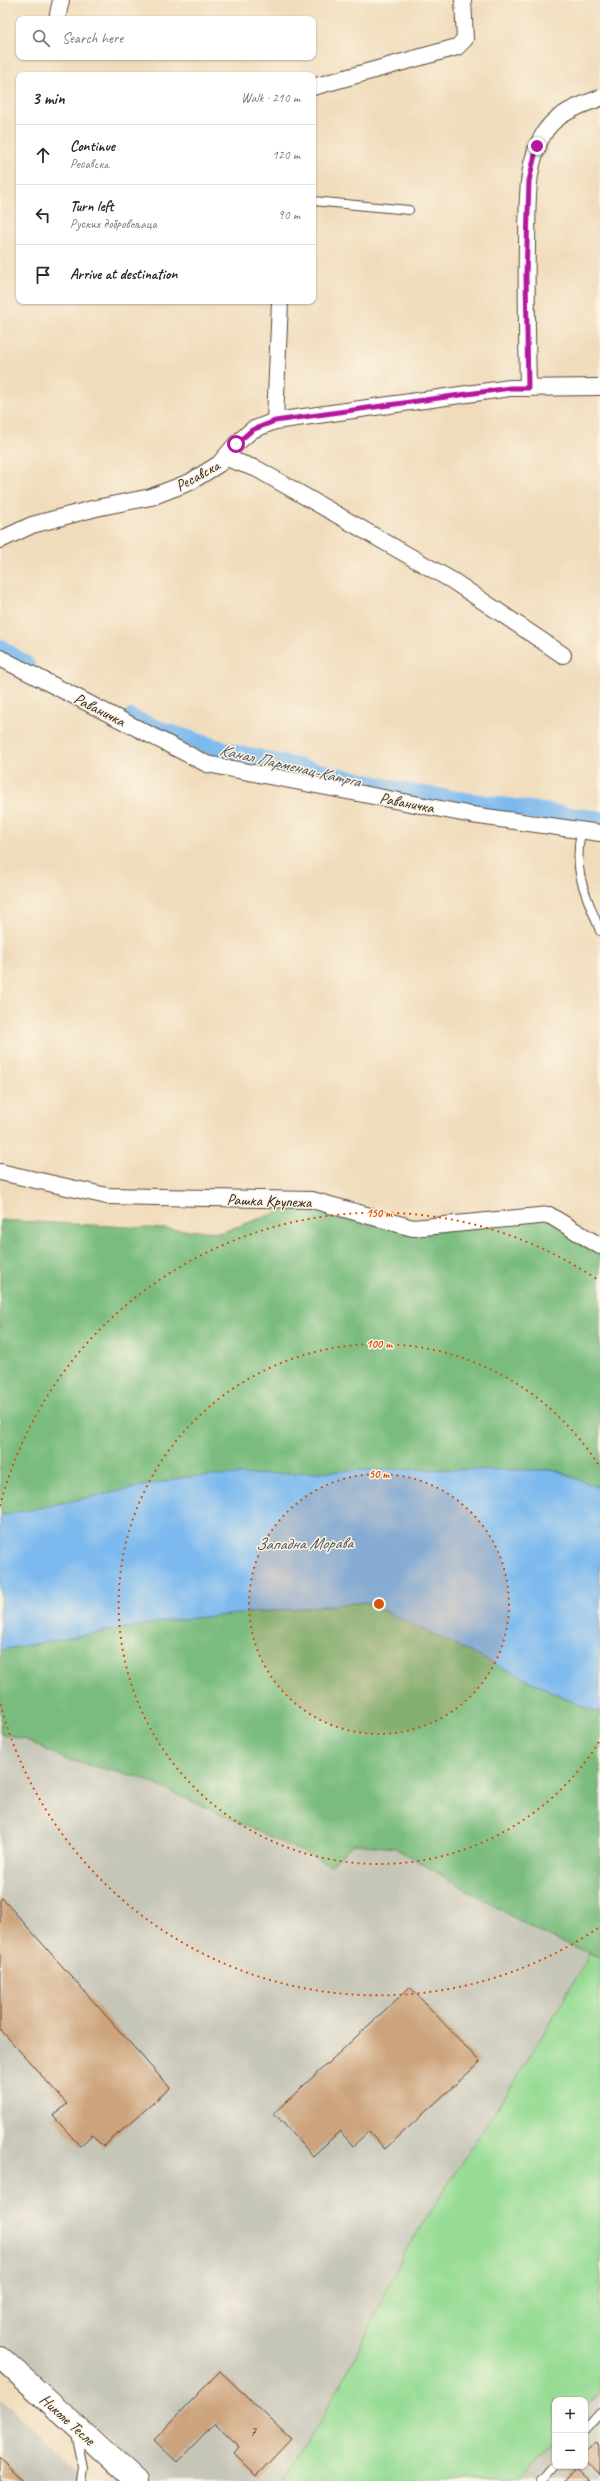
<!DOCTYPE html>
<meta charset="utf-8">
<style>
:root{--surface:#fff;--page:#f2f2f3;--text:#2b2b33;--muted:#7c7c81;--line:#e1e1e2}
body{margin:0;font-family:Caveat,sans-serif;background:var(--page);color:var(--text)}
.controls{position:absolute;right:12px;bottom:12px;display:grid;overflow:hidden;border-radius:8px;box-shadow:0 1px 3px #0004}
.controls button{width:36px;height:36px;display:grid;place-items:center;padding:0;border:0;border-bottom:1px solid var(--line);background:var(--surface);color:var(--text);font:20px sans-serif}
.stop{position:absolute;width:12px;height:12px;margin:-9px;border:3px solid #b5179e;border-radius:50%;background:#fff}
.stop.end{background:#b5179e;border-color:#fff;box-shadow:0 1px 4px #0008}
.list{margin:0;padding:0;list-style:none}
h2{display:flex;justify-content:space-between;align-items:center;height:52px;margin:0;padding:0 16px;font-size:17px}
h2 small{font-size:13px;font-weight:400;color:var(--muted)}
.list li{display:grid;grid-template-columns:26px 1fr auto;gap:12px;align-items:center;box-sizing:border-box;height:60px;padding:0 16px;border-top:1px solid var(--line)}
.list b{display:block;font-size:15px;white-space:nowrap}
.list p{margin:0;font-size:13px;white-space:nowrap;color:var(--muted)}
.list em{font-size:13px;font-style:normal;color:var(--muted)}
.icon{flex:none;width:22px;height:22px;fill:none;stroke:currentColor;stroke-width:2;stroke-linecap:round;stroke-linejoin:round}
.map{position:relative;flex:none;width:600px;height:2481px;overflow:hidden}
.search{position:absolute;background:var(--surface);box-shadow:0 1px 3px #0004;left:16px;top:16px;width:300px;height:44px;display:flex;align-items:center;gap:10px;box-sizing:border-box;padding:0 14px;border-radius:8px;color:var(--muted);font-size:15px}
.panel{position:absolute;background:var(--surface);box-shadow:0 1px 3px #0004;left:16px;top:72px;width:300px;height:232px;border-radius:8px}
.map>svg:first-child{display:block}
.industrial{fill:#c5c5b8}
.green{fill:#97dc95;stroke:#69835a}
.forest{fill:#79bc7e;stroke:#5a734e}
.water{fill:#7bb9ee;stroke:#5b7286}
.lines{fill:none;stroke-linecap:round;stroke-linejoin:round}
.canal{stroke:#7bb9ee;stroke-width:18}
.building{fill:#cca37b}
.lane-casing{stroke:#564536;stroke-width:10}
.street-casing{stroke:#564536;stroke-width:18}
.secondary-casing{stroke:#564536;stroke-width:24}
.lane{stroke:#fff;stroke-width:8}
.street{stroke:#fff;stroke-width:16}
.secondary{stroke:#fff;stroke-width:22}
.route{stroke:#b5179e;stroke-width:5}
.ring{fill:none;stroke:#d7540e;stroke-width:2;stroke-dasharray:2 4}
.labels{text-anchor:middle;stroke-width:3;stroke-linejoin:round;paint-order:stroke}
.number-label{font-size:14px;fill:#5f4835}
.street-label{font-size:16px;fill:#3b2a1e;stroke:#fcf5e5}
.water-label{font-size:17px;font-style:italic;fill:#4e555c;stroke:#fcf5e5}
.centre{fill:#d7540e;stroke:#fcf5e5;stroke-width:2}
.ring-label{font-size:12px;text-anchor:middle;font-weight:bold;fill:#d7540e;stroke:#fcf5e5;stroke-width:3;stroke-linejoin:round;paint-order:stroke}
</style>
<div class="map">
<svg width="600" height="2481" viewBox="0 0 600 2481">
<rect width="100%" height="100%" fill="#fcf5e5"/>
<filter id="ink" filterUnits="userSpaceOnUse"><feTurbulence type="fractalNoise" baseFrequency=".025" numOctaves="2"/><feDisplacementMap in="SourceGraphic" scale="8" xChannelSelector="R" yChannelSelector="G"/><feConvolveMatrix kernelMatrix="1 2 1 2 8 2 1 2 1" color-interpolation-filters="sRGB"/></filter>
<filter id="wash" filterUnits="userSpaceOnUse"><feTurbulence type="fractalNoise" baseFrequency=".012" numOctaves="4" result="noise"/><feDisplacementMap in="SourceGraphic" scale="16" xChannelSelector="R" yChannelSelector="G"/><feGaussianBlur stdDeviation="0.9" result="paint"/><feColorMatrix in="noise" values="0 0 0 0 0 0 0 0 0 0 0 0 0 0 0 0 0 1.4 0 .05"/><feComposite in="paint" operator="in"/></filter>
<g filter="url(#wash)">
<rect width="100%" height="100%" fill="#f0dcbb"/>
<g class="industrial">
<polygon points="0,1733 24,1739 67,1760 139,1777 331,1865 353,1844 395,1848 544,1935 589,1952 587,1960 521,2071 404,2253 358,2351 314,2432 276,2481 154,2481 0,2343"/>
<polygon points="600,2391 600,2481 518,2481 555,2441 555,2466 585,2466 585,2407"/>
<polygon points="0,2397 85,2481 0,2481"/>
</g>
<polygon class="green" points="589,1952 600,1957 600,2391 585,2407 585,2400 555,2400 555,2441 518,2481 276,2481 314,2432 358,2351 404,2253 521,2071 587,1960"/>
<g class="forest">
<polygon points="312,1200 413,1228 549,1215 600,1246 600,1488 555,1470 186,1477 0,1516 0,1220 222,1232"/>
<polygon points="366,1602 584,1707 600,1713 600,1957 544,1935 395,1848 353,1844 331,1865 139,1777 67,1760 24,1739 0,1733 0,1650 173,1620"/>
</g>
<polygon class="water" points="392,1469 555,1470 600,1488 600,1713 584,1707 366,1602 173,1620 0,1650 0,1516 186,1477"/>
<g class="lines">
<g class="canal">
<polyline points="0,648 26,665"/>
<polyline points="131,718 157,729 230,752 416,794 600,820"/>
</g>
</g>
<g id="blocks">
<g class="building">
<polygon points="2,1898 170,2088 103,2147 92,2135 80,2146 53,2116 67,2104 0,2029 0,1900"/>
<polygon points="410,1987 480,2062 385,2149 369,2131 353,2146 340,2131 313,2156 274,2113"/>
<polygon points="220,2371 291,2439 256,2476 234,2454 240,2447 215,2423 177,2462 154,2440"/>
<polygon points="596,2442 600,2445 600,2475 585,2461 585,2454"/>
<polygon points="0,2457 24,2481 0,2481"/>
<polygon points="575,2468 590,2481 564,2481"/>
</g>
</g>
</g>
<g filter="url(#ink)">
<use href="#blocks" fill-opacity="0" stroke="#564536" stroke-width="1"/>
<g class="lines">
<defs>
<g id="lane">
<polyline points="313,201 409,210"/>
<path d="M 581,831 C 573,875 585,891 600,931"/>
<polyline points="585,2430 600,2413"/>
<polyline points="76,2434 83,2467 81,2481"/>
<polyline points="541,2481 555,2465"/>
</g>
<g id="street">
<polyline points="57,19 61,0"/>
<polyline points="313,87 457,47 465,39 463,0"/>
<path d="M 528,388 C 527,340 526,293 527,245 C 528,208 524,163 546,130 C 558,113 581,105 600,98"/>
<polyline points="275,421 280,301"/>
<polyline points="226,458 257,469 453,581 563,655"/>
<polyline points="0,540 32,525 96,508 151,497 190,482 219,464 236,444 252,430 275,421 510,388 600,387"/>
<polyline points="0,658 207,764 472,815 600,833"/>
<polyline points="0,1172 107,1196 312,1200 413,1228 549,1215 600,1246"/>
</g>
<polyline id="secondary" points="0,2357 136,2481"/>
</defs>
<use href="#lane" class="lane-casing"/>
<use href="#street" class="street-casing"/>
<use href="#secondary" class="secondary-casing"/>
<use href="#lane" class="lane"/>
<use href="#street" class="street"/>
<use href="#secondary" class="secondary"/>
</g>
</g>
<g class="lines" filter="url(#ink)">
<polyline class="route" points="236,444 252,430 275,421 510,388 528,388 526,276 529,181 537,146"/>
</g>
<circle cx="379" cy="1604" r="130" fill="#d7540e" fill-opacity=".12"/>
<g class="ring">
<circle cx="379" cy="1604" r="130"/>
<path d="M599 1742A260 260 0 1 1 599 1466"/>
<path d="M598 1928A391 391 0 0 1 0 1702M0 1506A391 391 0 0 1 598 1280"/>
</g>
<g class="labels">
<g class="number-label">
<text x="253" y="2436">7</text>
</g>
<g class="street-label">
<text transform="translate(197 475) rotate(-29)" y="6">Ресавска</text>
<text transform="translate(100 709) rotate(27)" y="6">Раваничка</text>
<text transform="translate(407 802) rotate(11)" y="6">Раваничка</text>
<text transform="translate(269 1200) rotate(2)" y="6">Рашка Крупежа</text>
<text transform="translate(68 2419) rotate(42)" y="6">Николе Тесле</text>
</g>
<g class="water-label">
<text transform="translate(290 765) rotate(13)" y="6">Канал Парменац-Катрга</text>
<text transform="translate(304 1543) rotate(-1)" y="6">Западна Морава</text>
</g>
</g>
<circle cx="379" cy="1604" r="6" class="centre"/>
<g class="ring-label">
<text x="379" y="1217">150 m</text>
<text x="379" y="1348">100 m</text>
<text x="379" y="1478">50 m</text>
</g>
</svg>
<div class="controls">
<button>+</button>
<button>−</button>
</div>
<div class="stop" style="left:236px;top:444px"></div>
<div class="stop end" style="left:537px;top:146px"></div>
<div class="search"><svg class="icon" aria-label="search" viewBox="0 0 24 24"><circle cx="10" cy="10" r="6"/><path d="M15 15l6 6"/></svg>Search here</div>
<section class="panel">
<h2>3 min<small>Walk · 210 m</small></h2>
<ul class="list">
<li><svg class="icon" aria-label="ahead" viewBox="0 0 24 24"><path d="M12 20V5M6 11l6-6 6 6"/></svg><div><b>Continue</b><p>Ресавска</p></div><em>120 m</em></li>
<li><svg class="icon" aria-label="left" viewBox="0 0 24 24"><path d="M17 20v-9H6M10 6l-5 5 5 5"/></svg><div><b>Turn left</b><p>Руских добровољаца</p></div><em>90 m</em></li>
<li><svg class="icon" aria-label="arrive" viewBox="0 0 24 24"><path d="M6 21V4h12l-3 4 3 4H6"/></svg><div><b>Arrive at destination</b></div></li>
</ul>
</section>
</div>
